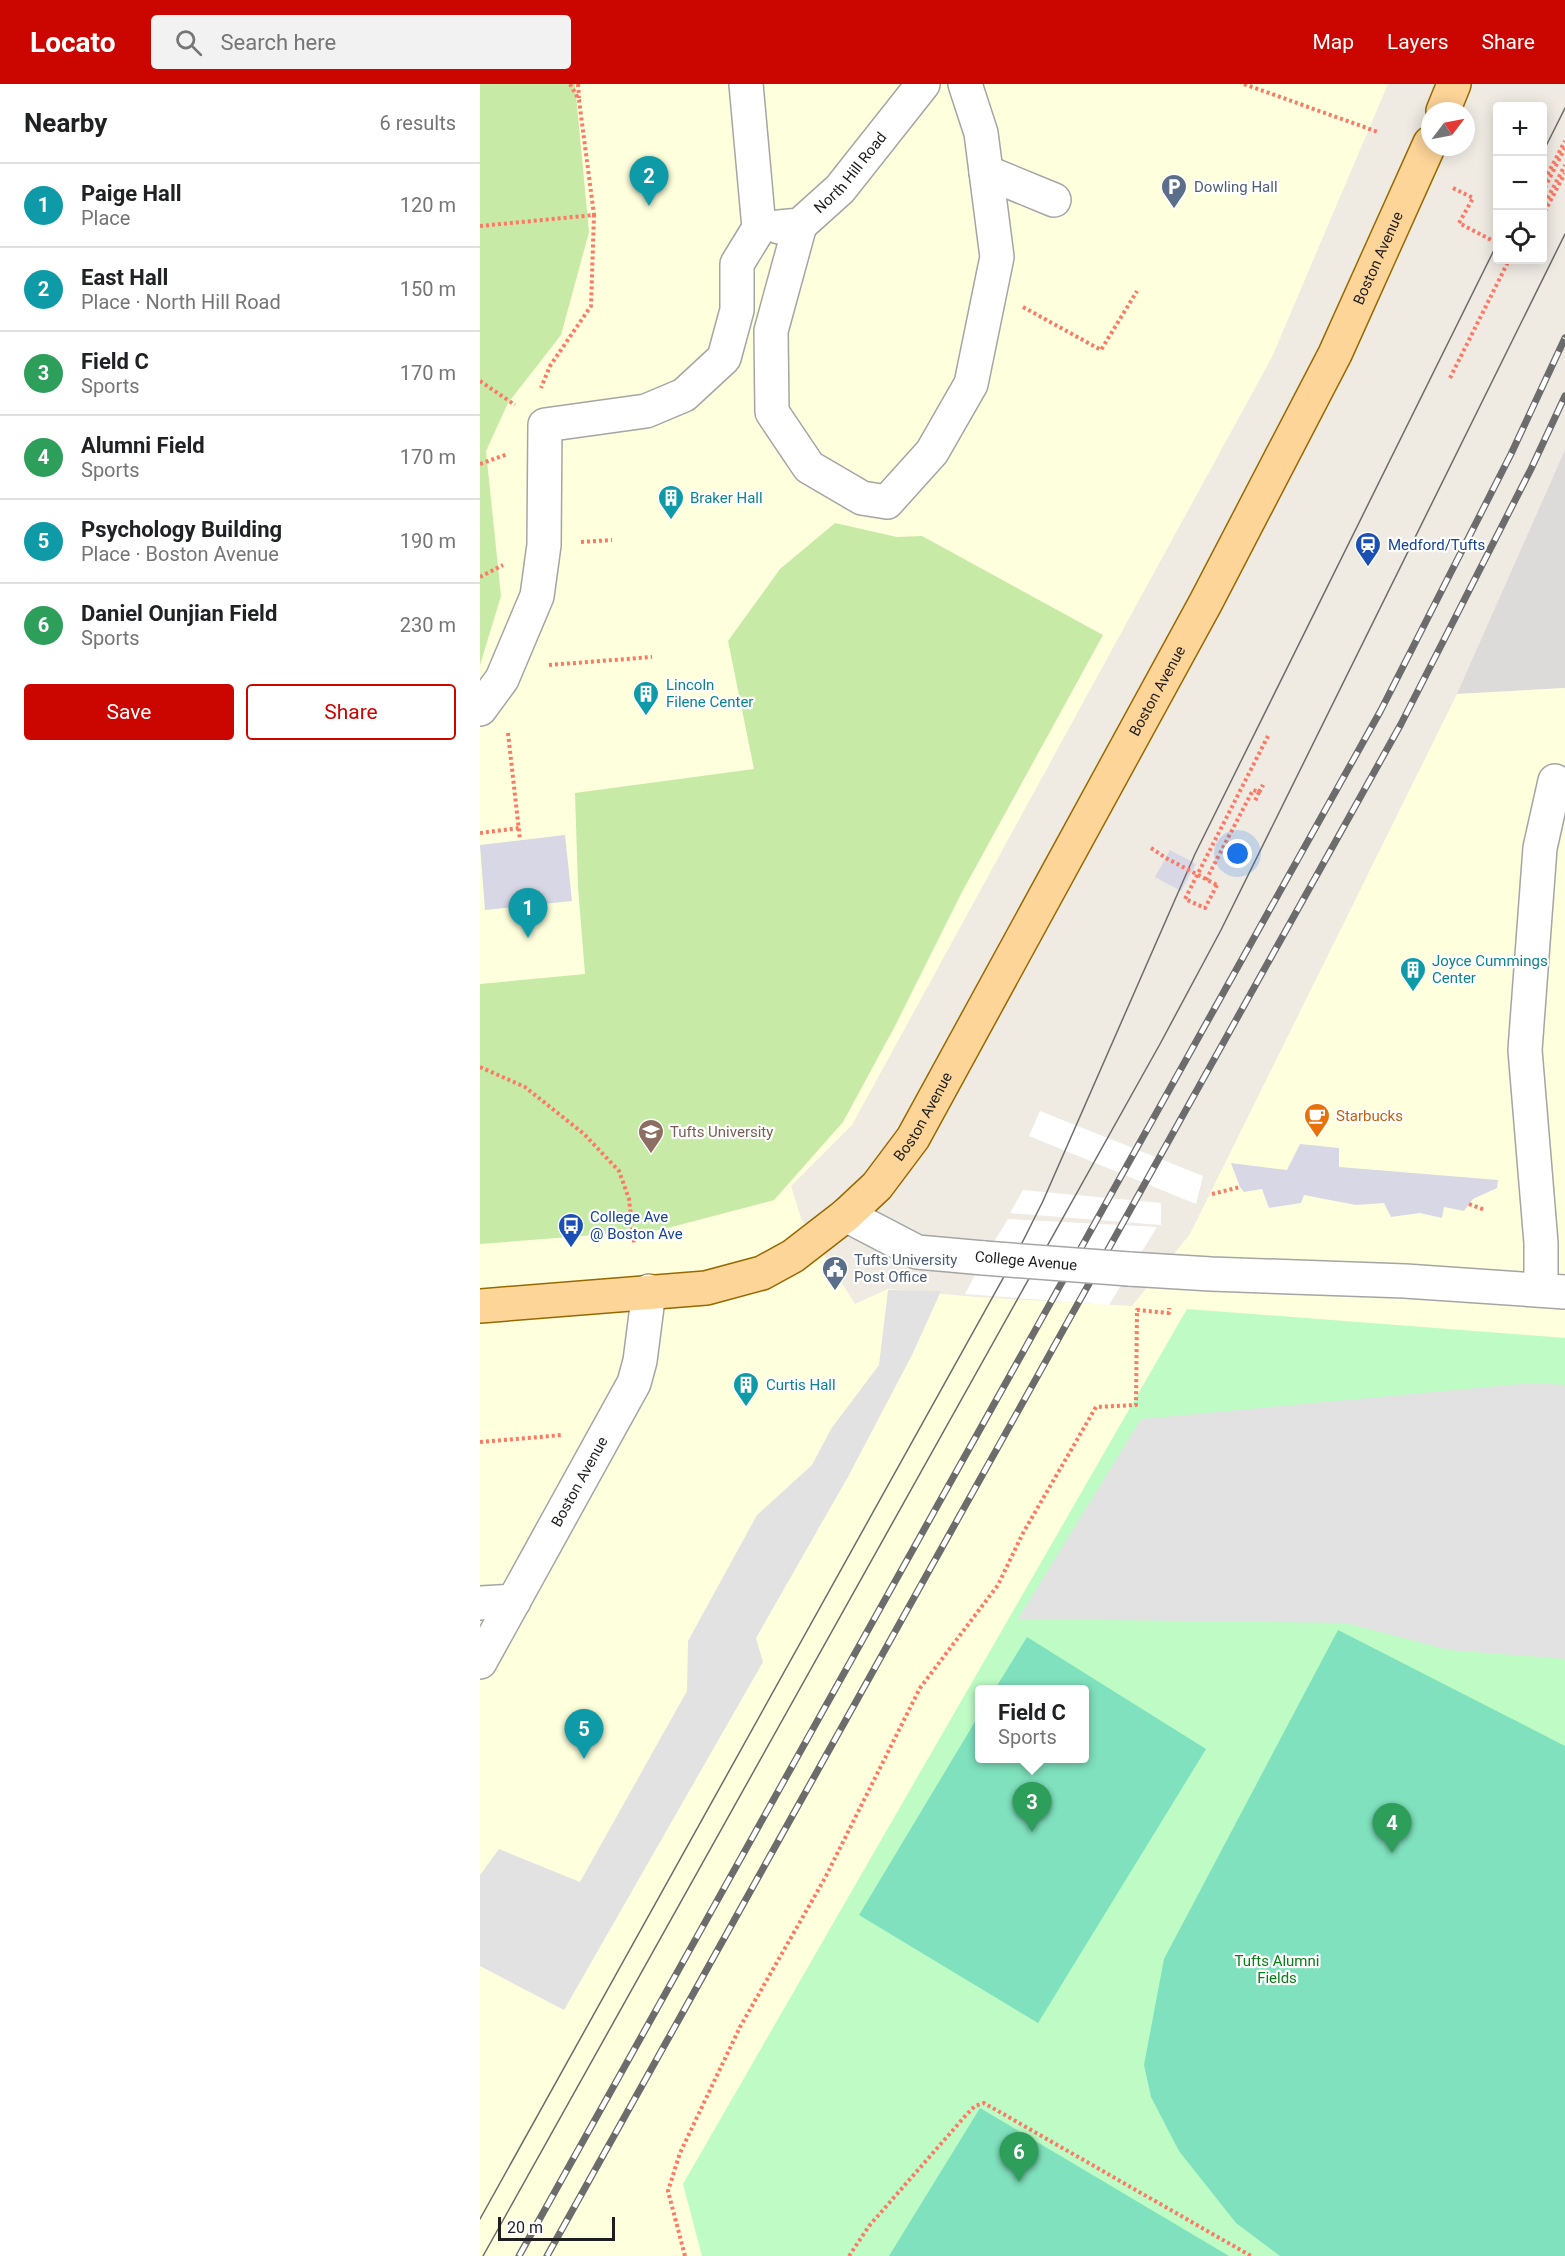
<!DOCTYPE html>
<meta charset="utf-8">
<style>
:root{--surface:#fff;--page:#f2f2f2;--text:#202124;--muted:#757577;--line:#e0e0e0;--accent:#cb0500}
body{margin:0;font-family:Roboto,sans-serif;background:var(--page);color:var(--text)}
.controls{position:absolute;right:18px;top:18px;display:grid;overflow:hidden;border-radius:6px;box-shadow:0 3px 15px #0003}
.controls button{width:54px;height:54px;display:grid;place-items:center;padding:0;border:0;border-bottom:2px solid var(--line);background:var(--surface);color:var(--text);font:30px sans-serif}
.compass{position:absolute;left:941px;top:18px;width:54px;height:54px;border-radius:50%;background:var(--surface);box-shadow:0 3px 15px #0003;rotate:58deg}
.scale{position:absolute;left:18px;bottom:15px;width:117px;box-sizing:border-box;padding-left:6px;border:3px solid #1e1e1e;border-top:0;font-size:16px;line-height:21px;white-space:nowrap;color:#1e1e1e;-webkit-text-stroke:4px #fff;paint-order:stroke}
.you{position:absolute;left:758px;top:770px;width:21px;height:21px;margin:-15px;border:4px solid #fff;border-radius:50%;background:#1a73e8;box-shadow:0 0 0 9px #1a73e833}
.badge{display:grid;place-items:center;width:39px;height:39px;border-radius:50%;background:var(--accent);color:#fff;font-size:20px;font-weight:700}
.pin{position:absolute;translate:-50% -50px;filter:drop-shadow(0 2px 3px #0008)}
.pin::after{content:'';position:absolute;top:32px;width:21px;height:18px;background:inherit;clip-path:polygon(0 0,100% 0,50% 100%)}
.popup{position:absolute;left:495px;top:1601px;width:114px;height:78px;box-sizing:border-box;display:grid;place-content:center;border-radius:6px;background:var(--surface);filter:drop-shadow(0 2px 4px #0005);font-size:20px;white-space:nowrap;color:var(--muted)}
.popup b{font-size:22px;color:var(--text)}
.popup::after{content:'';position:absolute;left:50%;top:100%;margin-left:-12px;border:12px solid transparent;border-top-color:var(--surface)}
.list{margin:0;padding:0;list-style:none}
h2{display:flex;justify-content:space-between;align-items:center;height:78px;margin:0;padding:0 24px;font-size:26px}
h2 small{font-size:20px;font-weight:400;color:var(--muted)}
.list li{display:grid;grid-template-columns:39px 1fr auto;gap:18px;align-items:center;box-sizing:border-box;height:84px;padding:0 24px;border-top:2px solid var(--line)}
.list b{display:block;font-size:22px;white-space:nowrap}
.list p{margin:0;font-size:20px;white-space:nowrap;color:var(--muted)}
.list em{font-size:20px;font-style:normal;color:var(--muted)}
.actions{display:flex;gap:12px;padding:18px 24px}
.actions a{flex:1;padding:14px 0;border:2px solid var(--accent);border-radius:6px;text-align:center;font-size:21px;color:var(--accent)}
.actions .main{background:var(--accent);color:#fff}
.icon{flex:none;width:33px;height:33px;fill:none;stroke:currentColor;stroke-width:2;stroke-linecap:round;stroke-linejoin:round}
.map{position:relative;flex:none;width:1085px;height:2172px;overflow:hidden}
header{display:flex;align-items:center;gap:36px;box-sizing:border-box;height:84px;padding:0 30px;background:var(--accent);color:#fff}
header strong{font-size:28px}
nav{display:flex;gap:33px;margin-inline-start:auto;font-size:21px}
.search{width:420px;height:54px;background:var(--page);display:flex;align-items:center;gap:15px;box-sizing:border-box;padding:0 21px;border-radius:6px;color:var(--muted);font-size:22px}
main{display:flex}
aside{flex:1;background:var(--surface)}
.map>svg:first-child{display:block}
.residential{fill:#dcdbda}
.education{fill:#feffdc;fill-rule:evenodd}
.grass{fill:#c7eba7}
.park{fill:#befbc5;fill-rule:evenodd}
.pitch{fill:#7fe1bd}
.parking{fill:#e2e2e2}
.plaza{fill:#d8d7e5}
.pier{fill:#fff}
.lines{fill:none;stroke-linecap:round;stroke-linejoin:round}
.minor-casing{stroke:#a5a5a5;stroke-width:36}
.major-casing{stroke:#976900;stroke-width:36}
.path{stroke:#fd7966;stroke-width:4;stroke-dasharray:3 3;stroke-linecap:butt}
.minor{stroke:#fff;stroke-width:33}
.major{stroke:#fed599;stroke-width:33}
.tram{stroke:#6c6c6c;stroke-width:1.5}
.rail-casing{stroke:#6c6c6c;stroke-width:7}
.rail{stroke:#fff;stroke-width:4.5;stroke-dasharray:14;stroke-linecap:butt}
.minor-bridge-casing{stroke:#a5a5a5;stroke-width:36;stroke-linecap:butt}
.path-bridge{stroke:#fd7966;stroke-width:4;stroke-dasharray:3 3;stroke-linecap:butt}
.minor-bridge{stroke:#fff;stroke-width:33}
.labels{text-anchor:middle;stroke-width:4.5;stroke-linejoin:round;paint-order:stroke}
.street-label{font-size:15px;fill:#1e1e1e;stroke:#fff}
.service-label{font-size:15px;fill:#4e5e75;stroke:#fff;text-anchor:start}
.culture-label{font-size:15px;fill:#0d838f;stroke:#fff;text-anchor:start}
.transit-label{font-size:15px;fill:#164399;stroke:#fff;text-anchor:start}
.food-label{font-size:15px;fill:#c56008;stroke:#fff;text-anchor:start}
.education-label{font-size:15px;fill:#785e54;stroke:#fff;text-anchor:start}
.park-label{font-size:15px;fill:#087f15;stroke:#fff}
</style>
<header>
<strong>Locato</strong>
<div class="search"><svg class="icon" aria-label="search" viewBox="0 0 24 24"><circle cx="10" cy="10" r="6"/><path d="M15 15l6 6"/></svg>Search here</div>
<nav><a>Map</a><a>Layers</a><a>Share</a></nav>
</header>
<main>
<aside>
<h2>Nearby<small>6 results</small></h2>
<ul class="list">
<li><span class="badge" style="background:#0f9aa8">1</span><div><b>Paige Hall</b><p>Place</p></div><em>120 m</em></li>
<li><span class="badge" style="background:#0f9aa8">2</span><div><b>East Hall</b><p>Place · North Hill Road</p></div><em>150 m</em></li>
<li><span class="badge" style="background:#2e9e5b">3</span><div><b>Field C</b><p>Sports</p></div><em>170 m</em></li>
<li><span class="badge" style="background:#2e9e5b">4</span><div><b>Alumni Field</b><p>Sports</p></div><em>170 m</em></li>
<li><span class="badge" style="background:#0f9aa8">5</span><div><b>Psychology Building</b><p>Place · Boston Avenue</p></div><em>190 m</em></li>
<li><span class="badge" style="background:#2e9e5b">6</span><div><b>Daniel Ounjian Field</b><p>Sports</p></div><em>230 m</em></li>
</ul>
<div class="actions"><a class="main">Save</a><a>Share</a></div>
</aside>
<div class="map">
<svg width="1085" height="2172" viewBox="0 0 1085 2172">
<rect width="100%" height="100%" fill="#efebe3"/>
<polygon class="residential" points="1085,366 1085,604 977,610"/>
<path class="education" d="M 0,0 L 908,0 L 792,273 L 372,1041 L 311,1102 L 321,1134 L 375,1220 L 408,1205 L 496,1213 L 652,1222 L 710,1150 L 977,610 L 1085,604 L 1085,2172 L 0,2172 ZM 500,1606 L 604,1606 L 604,1674 L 500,1674 Z"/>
<g class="grass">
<polygon points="0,0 95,0 109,148 81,251 28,319 6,367 21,512 0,581"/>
<polygon points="355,439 417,453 442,452 623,551 482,808 415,942 363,1038 294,1116 180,1146 0,1160 0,900 105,890 98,803 95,709 274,685 248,557 300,485"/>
</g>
<path class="park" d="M 707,1225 L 1085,1254 L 1085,2172 L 222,2172 L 203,2100 ZM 500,1606 L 604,1606 L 604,1674 L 500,1674 Z"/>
<g class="pitch">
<polygon points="858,1546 1085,1662 1085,2172 800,2172 756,2139 699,2067 671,2013 664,1981 684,1875"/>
<polygon points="547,1553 726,1665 558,1939 379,1831 499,1631 500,1674 604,1674 604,1606 515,1605"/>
<polygon points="500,2024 749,2172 409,2172"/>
</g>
<g class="parking">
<polygon points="408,1206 461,1207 432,1271 369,1391 276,1554 283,1578 84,1926 0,1882 0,1791 19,1765 100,1798 207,1607 208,1557 277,1431 332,1381 351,1345 399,1281"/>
<polygon points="1051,1299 1085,1301 1085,1575 969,1566 866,1539 538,1535 661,1335"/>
</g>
<g class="plaza">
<polygon points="85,751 92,817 5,826 0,761"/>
<polygon points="690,766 716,780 701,807 675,793"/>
<polygon points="820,1060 859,1064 859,1083 1018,1096 1017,1104 993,1115 984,1127 964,1123 962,1134 940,1129 911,1133 904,1119 876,1121 824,1111 821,1119 789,1124 782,1105 764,1108 760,1103 751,1079 807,1086"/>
</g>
<g class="pier">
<polygon points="560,1027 723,1092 716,1120 549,1052"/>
<polygon points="543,1106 681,1119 681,1141 530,1129"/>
<polygon points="528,1135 677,1143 629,1221 485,1210 504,1174"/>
</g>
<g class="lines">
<defs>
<g id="minor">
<polyline points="506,88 574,116"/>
<polyline points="320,141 291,247 292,328 329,383 382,414 407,418 452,368 491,300 517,173 501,49 485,0"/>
<path id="s1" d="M 299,143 L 320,141 L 360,105 L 443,0"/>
<polyline points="0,625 22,595 57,512 64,461 65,341 166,327 204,311 244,274 257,226 257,180 279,144 266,0"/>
<polyline points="366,1131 437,1168 504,1174"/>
<polyline points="649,1185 731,1190 925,1197 1085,1208"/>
<polyline points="1061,1206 1061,1159 1045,966 1060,764 1075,697"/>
<polyline points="0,1519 34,1517"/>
<path id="s2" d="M 0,1578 L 154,1299 L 160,1277 L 169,1207"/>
</g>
<g id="major">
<polyline points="963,27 974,0"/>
<path id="s3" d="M 0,1222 L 226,1204 L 282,1189 L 313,1172 L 366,1131 L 397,1102 L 433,1054 L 726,518 L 855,270 L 950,59"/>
</g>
</defs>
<use href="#minor" class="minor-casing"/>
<use href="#major" class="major-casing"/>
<g class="path">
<polyline points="90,0 99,16 114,131"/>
<polyline points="98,0 99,14"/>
<polyline points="764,0 898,48"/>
<polyline points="1062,101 1085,57"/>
<polyline points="973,104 993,114 979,139 1017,159"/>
<polyline points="1062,109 1085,64"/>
<polyline points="1062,125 1085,81"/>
<polyline points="1062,133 1085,89"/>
<polyline points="0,142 114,131 111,222 70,282 61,304"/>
<polyline points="543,223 621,266 657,207"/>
<polyline points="970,294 1029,176"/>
<polyline points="0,297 35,321"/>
<polyline points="0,380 28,370"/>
<polyline points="101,458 132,456"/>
<polyline points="0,493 23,481"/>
<polyline points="69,581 172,573"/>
<polyline points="28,649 40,756"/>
<polyline points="779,708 783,701"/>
<polyline points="0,749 39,744"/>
<polyline points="671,764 686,774"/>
<polyline points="726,796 773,706 779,708 775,717"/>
<polyline points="737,801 725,824 705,815 788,652"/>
<polyline points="0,983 45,1003 104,1050 139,1087 149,1115 154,1159"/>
<polyline points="732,1110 760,1103"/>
<polyline points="989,1120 1005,1126"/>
<polyline points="0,1358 82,1351"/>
<polyline points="205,2172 188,2107 200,2069 260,1943 345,1794 440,1604 518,1501 543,1449 616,1323 656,1321 657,1226 689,1229 689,1224"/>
<polyline points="369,2172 389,2142 487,2030 495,2022 504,2019 771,2172"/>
</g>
<use href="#minor" class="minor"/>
<use href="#major" class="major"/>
<g class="tram">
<polyline points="1062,70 1085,24"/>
<polyline points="0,2135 536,1171 563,1117 715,770 1017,160"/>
<polyline points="3,2172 680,960 741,846 1085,150"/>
</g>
<defs>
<g id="rail">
<polyline points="39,2172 901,626 1031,370 1085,254"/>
<polyline points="67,2172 921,640 1051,385 1085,312"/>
</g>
</defs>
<use href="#rail" class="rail-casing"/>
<use href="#rail" class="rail"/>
<defs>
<polyline id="minor-bridge" points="504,1174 649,1185"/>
</defs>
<use href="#minor-bridge" class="minor-bridge-casing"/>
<g class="path-bridge">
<polyline points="779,708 783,701"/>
<polyline points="686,774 737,801"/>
</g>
<use href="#minor-bridge" class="minor-bridge"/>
</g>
<defs>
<symbol id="parking-pin" viewBox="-11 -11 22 30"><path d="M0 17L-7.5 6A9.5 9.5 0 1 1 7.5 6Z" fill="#5c6f8a" stroke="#fff"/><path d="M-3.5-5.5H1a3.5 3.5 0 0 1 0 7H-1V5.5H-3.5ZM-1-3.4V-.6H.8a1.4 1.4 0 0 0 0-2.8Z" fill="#fff"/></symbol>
<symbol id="building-pin" viewBox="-11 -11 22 30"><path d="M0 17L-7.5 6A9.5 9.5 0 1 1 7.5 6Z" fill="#0f9aa8" stroke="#fff"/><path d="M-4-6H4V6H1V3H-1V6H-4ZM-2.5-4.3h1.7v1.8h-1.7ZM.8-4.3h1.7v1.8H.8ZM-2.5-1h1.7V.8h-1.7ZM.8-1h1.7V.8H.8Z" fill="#fff"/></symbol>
<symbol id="station-pin" viewBox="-11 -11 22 30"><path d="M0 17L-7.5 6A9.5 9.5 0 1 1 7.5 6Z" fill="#1a4fb4" stroke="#fff"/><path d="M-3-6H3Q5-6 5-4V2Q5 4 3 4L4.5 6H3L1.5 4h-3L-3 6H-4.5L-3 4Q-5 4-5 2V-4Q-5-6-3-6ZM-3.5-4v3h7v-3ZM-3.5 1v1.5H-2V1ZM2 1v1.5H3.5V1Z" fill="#fff"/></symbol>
<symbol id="cafe-pin" viewBox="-11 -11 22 30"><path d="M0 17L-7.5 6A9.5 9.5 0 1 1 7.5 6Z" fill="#e8710a" stroke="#fff"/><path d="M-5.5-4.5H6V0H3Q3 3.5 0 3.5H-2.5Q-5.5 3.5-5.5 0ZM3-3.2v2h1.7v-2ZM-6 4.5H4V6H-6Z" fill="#fff"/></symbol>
<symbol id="university-pin" viewBox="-11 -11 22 30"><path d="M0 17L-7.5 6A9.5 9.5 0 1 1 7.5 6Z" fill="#8d6e63" stroke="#fff"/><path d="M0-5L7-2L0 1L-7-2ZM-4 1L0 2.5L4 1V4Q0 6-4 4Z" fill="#fff"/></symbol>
<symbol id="bus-pin" viewBox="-11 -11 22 30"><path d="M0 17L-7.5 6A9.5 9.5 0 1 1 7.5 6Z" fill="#1a4fb4" stroke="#fff"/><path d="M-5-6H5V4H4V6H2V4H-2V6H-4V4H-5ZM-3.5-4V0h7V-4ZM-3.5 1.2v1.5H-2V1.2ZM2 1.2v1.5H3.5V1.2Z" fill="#fff"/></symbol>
<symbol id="civic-pin" viewBox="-11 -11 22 30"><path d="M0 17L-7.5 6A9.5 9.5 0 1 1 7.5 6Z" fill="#5c6f8a" stroke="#fff"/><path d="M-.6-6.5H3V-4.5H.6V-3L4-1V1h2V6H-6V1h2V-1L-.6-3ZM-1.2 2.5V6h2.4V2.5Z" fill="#fff"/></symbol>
</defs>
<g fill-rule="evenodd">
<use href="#parking-pin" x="679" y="88" width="30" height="40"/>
<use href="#building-pin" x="176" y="399" width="30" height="40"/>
<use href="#station-pin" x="873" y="446" width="30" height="40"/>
<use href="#building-pin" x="151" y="595" width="30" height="40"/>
<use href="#building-pin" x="918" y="871" width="30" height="40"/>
<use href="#cafe-pin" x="822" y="1017" width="30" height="40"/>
<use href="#university-pin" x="156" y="1033" width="30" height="40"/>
<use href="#bus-pin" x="76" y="1127" width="30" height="40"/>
<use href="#civic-pin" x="340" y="1170" width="30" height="40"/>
<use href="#building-pin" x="251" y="1286" width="30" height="40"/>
</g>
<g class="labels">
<g class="street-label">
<text dy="5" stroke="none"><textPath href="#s1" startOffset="94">North Hill Road</textPath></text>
<text dy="5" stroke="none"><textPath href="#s3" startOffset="1485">Boston Avenue</textPath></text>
<text dy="5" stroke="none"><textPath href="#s3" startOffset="999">Boston Avenue</textPath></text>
<text dy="5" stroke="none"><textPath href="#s3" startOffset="513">Boston Avenue</textPath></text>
<text transform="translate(546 1177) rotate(5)" y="5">College Avenue</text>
<text dy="5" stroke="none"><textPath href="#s2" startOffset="206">Boston Avenue</textPath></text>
</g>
<g class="service-label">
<text x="714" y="108">Dowling Hall</text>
<text x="374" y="1181">Tufts University<tspan x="374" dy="17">Post Office</tspan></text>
</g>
<g class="culture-label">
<text x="210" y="419">Braker Hall</text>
<text x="186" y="606">Lincoln<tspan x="186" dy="17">Filene Center</tspan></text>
<text x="952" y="882">Joyce Cummings<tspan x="952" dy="17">Center</tspan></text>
<text x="286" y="1306">Curtis Hall</text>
</g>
<g class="transit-label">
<text x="908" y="466">Medford/Tufts</text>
<text x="110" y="1138">College Ave<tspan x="110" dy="17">@ Boston Ave</tspan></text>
</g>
<g class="food-label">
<text x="856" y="1037">Starbucks</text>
</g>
<g class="education-label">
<text x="190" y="1053">Tufts University</text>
</g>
<g class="park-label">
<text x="797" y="1882">Tufts Alumni<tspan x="797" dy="17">Fields</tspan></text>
</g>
</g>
</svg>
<div class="controls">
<button>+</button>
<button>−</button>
<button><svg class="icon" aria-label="locate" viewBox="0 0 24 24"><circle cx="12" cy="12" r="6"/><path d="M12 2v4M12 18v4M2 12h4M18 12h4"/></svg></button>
</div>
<svg class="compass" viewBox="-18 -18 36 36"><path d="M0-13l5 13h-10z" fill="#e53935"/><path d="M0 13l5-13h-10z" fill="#757577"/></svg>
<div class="scale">20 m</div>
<div class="you"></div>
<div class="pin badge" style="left:48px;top:854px;background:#0f9aa8">1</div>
<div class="pin badge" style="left:169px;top:122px;background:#0f9aa8">2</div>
<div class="pin badge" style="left:552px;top:1748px;background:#2e9e5b">3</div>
<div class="popup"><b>Field C</b>Sports</div>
<div class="pin badge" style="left:912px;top:1769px;background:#2e9e5b">4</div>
<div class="pin badge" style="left:104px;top:1675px;background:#0f9aa8">5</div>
<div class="pin badge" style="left:539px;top:2098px;background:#2e9e5b">6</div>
</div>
</main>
